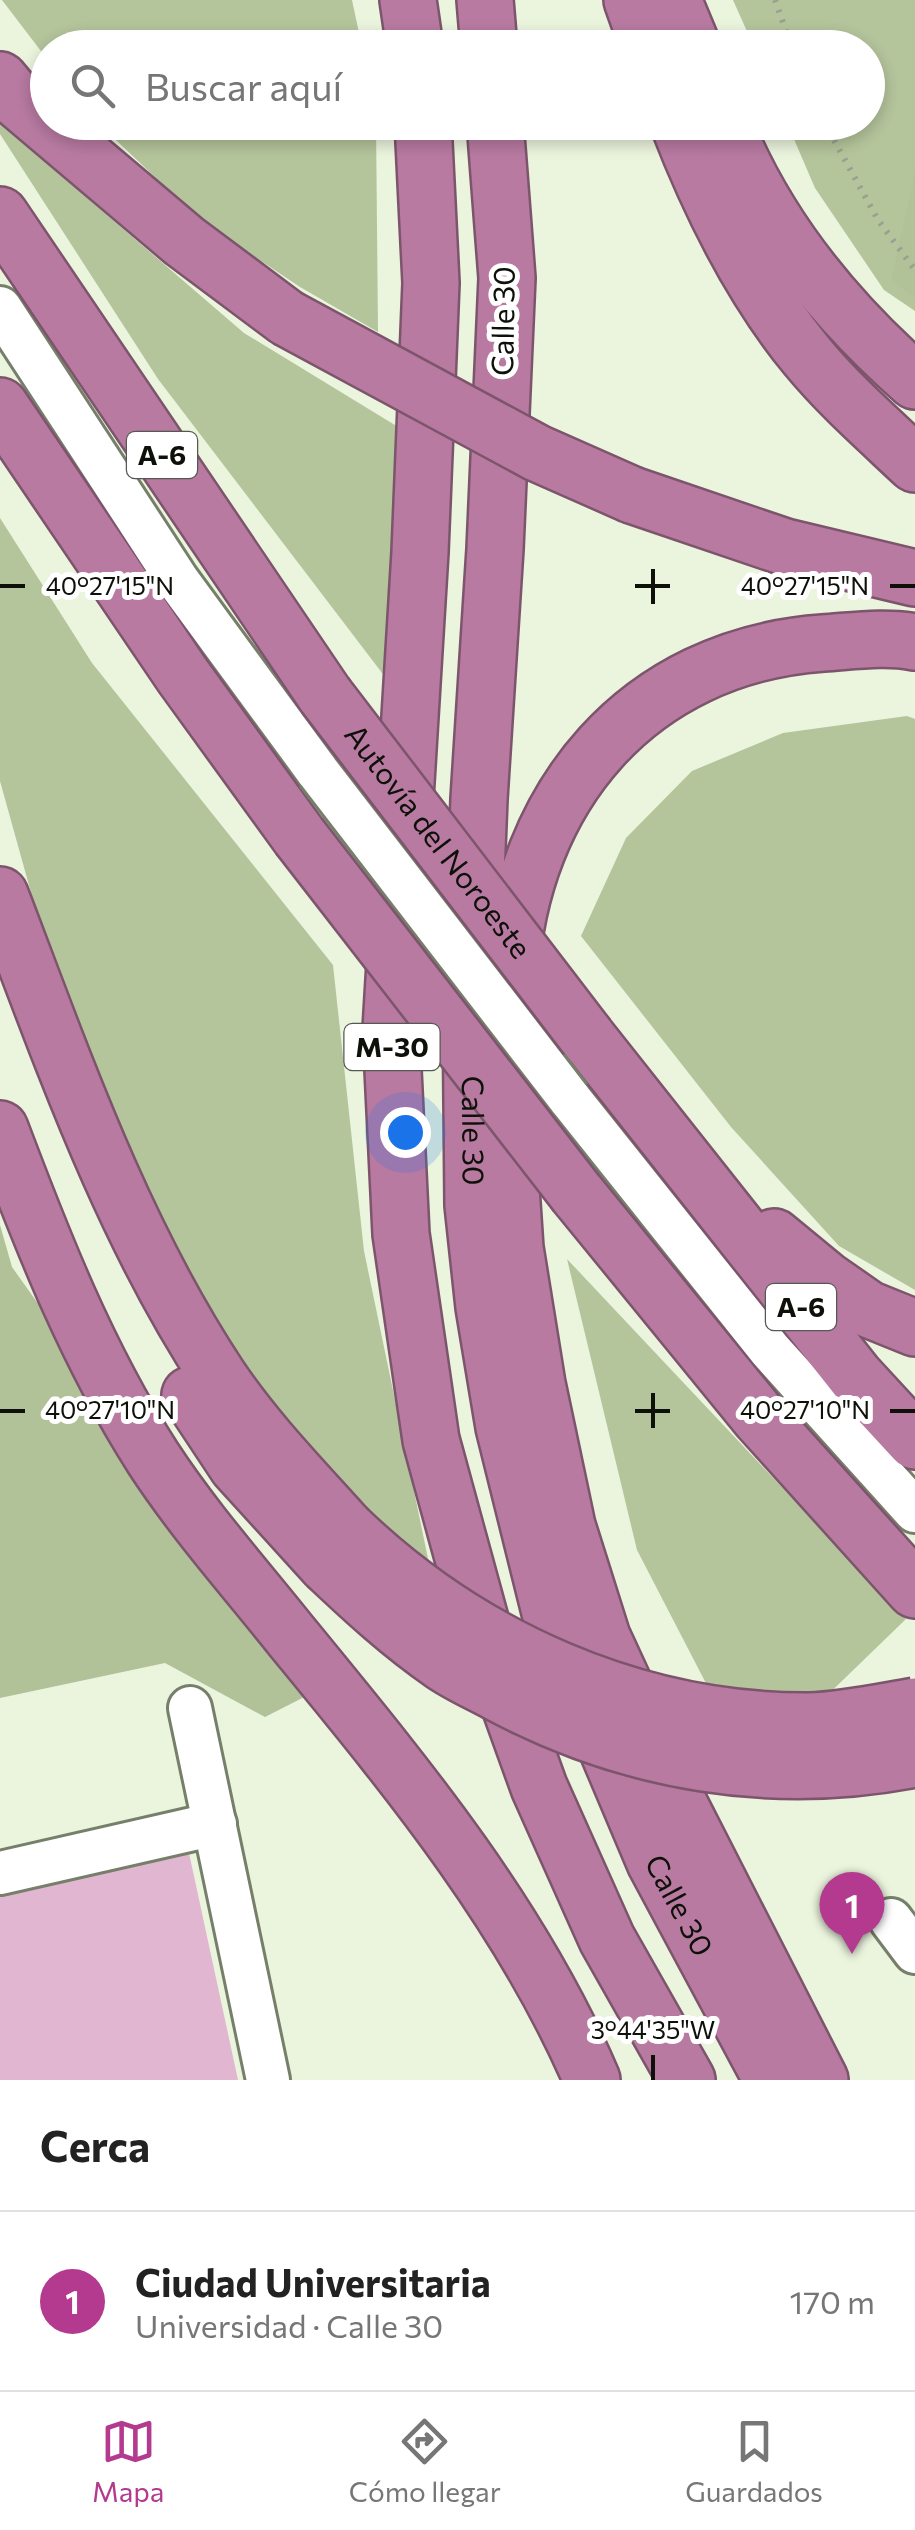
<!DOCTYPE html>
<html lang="es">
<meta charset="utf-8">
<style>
:root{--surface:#fff;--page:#f2f2f2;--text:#222;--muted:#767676;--line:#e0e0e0;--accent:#b33a8f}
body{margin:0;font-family:Commissioner,sans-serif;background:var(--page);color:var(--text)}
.you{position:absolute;left:405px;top:1132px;width:35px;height:35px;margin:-25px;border:8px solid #fff;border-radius:50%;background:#1a73e8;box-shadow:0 0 0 15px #1a73e833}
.badge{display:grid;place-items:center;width:65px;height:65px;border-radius:50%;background:var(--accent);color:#fff;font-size:32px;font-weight:700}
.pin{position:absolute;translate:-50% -82px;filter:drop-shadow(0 2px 5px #0008)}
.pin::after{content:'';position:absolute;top:52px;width:35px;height:30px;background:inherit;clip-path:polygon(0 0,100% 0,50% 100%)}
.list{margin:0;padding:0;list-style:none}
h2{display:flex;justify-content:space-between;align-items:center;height:130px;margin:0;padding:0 40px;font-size:42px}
h2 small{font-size:32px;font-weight:400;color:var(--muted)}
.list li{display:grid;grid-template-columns:65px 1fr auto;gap:30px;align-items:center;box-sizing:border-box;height:180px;padding:0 40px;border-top:2px solid var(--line)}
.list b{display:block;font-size:38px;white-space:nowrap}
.list p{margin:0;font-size:32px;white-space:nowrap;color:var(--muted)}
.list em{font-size:32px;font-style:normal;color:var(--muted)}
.icon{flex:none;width:55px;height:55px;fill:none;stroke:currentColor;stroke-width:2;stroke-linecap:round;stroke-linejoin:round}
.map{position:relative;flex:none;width:915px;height:2080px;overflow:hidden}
.search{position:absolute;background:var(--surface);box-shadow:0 5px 15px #0003;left:30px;right:30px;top:30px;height:110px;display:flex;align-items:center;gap:25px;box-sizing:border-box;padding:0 35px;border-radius:55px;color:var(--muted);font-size:38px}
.sheet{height:310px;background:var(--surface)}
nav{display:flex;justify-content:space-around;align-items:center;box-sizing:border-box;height:140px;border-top:2px solid var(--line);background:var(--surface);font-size:28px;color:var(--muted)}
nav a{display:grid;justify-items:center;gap:5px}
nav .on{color:var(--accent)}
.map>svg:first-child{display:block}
.green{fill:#b4c49b}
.forest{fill:#b1c198}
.water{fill:#e1b6d0}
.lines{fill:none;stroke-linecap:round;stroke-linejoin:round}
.minor-casing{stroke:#767f6a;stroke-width:48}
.highway-casing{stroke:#7c556c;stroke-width:60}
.path{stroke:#9aa08f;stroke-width:6;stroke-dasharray:2.5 8;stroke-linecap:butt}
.minor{stroke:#fff;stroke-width:42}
.highway{stroke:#b87aa1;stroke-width:55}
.minor-bridge-casing{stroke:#767f6a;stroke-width:48;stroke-linecap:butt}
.highway-bridge-casing{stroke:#7c556c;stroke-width:60;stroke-linecap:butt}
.minor-bridge{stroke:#fff;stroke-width:42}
.highway-bridge{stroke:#b87aa1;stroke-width:55}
.ticks{fill:none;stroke:#0e1109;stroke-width:4}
.labels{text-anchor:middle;stroke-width:10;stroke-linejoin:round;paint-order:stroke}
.shield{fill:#fff;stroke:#565853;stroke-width:2.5}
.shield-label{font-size:28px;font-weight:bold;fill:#0e1109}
.street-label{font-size:30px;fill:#0e1109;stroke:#fff}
.ticks-label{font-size:25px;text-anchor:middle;fill:#0e1109;stroke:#fff;stroke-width:10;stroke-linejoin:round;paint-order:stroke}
</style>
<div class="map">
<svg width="915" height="2080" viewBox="0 0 915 2080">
<rect width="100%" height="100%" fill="#ebf4dd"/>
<g class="green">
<polygon points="2,0 352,0 362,47 48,48 47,59"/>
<polygon points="733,0 915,0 915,311 884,290 815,188 787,123 868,122 868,48 754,47"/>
<polygon points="0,123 244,333 403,430 392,686 158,379 0,134"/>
<polygon points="98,123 376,123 378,332 300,287 200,220"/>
<polygon points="0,518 92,663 333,965 364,1251 431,1573 290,1469 119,1209 0,781"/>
<polygon points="907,716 915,719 915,1290 839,1246 731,1127 581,936 626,838 692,771 783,733"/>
<polygon points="567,1259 906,1619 813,1709 711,1693 637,1550"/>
</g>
<g class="forest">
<polygon points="915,173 915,298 891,280"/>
<polygon points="0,1225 12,1267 314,1692 265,1717 165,1663 0,1698"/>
</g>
<polygon class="water" points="189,1853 238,2080 0,2080 0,1893"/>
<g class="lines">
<defs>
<g id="minor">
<polyline points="0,308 178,581 318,772"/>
<polyline points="569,1098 770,1350 915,1511"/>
<polyline points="190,1708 268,2080"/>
<polyline points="0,1873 215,1824"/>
<polyline points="891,1920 915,1952"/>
</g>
<g id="highway">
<polyline points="408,0 415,48"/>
<polyline points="485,0 489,48"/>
<polyline points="632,0 649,48"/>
<polyline points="673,0 693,48"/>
<polyline points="0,80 15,98 184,241 287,318"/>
<polyline points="423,122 431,283 420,552 391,1029 401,1234 431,1440 484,1634 539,1787 607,1939 687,2080"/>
<path id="s1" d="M 495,122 L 507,278 L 495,549 L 479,799 L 471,1000 L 473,1205 L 484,1307 L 504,1427 L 551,1616 L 655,1862 L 772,2080"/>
<path d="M 678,122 C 710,205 750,287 807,356 C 839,395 878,429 915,464"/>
<path d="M 724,122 C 765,225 833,309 915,381"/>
<polyline points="0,215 325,695"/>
<polyline points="0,406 183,676 299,836"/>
<polyline points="632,495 785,547 915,578"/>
<path d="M 0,895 C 63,1060 121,1229 219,1377 C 256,1432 302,1479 346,1528"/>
<path d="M 510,978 C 520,797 638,656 823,643 C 853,641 886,636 915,642"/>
<polyline points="587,1037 856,1377 915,1441"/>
<polyline points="506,1113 515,1248 537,1384 567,1526 602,1637 679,1804 820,2080"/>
<path d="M 0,1129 C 43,1243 87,1355 153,1458 C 194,1521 245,1578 292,1637 C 405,1775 521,1914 592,2080"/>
<polyline points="577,1194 760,1418 915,1590"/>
<polyline points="774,1237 825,1279 868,1309 915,1328"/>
<polyline points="190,1395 237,1466 327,1565"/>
</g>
</defs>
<use href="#minor" class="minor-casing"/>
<use href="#highway" class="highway-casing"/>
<g class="path">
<polyline points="775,0 792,48"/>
<polyline points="824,122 878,220 915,270"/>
</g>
<use href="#minor" class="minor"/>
<use href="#highway" class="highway"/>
<defs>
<polyline id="minor-bridge" points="318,772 569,1098"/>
<g id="highway-bridge">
<polyline points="287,318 537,453 632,495"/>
<path id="s2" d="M 325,695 L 587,1037"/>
<polyline points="299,836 577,1194"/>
<path d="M 346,1528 C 469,1647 636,1722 809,1721 C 844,1720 880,1712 915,1706"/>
<path d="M 327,1565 C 364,1600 401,1634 443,1663 C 462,1676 484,1685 503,1696 C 631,1763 773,1787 915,1759"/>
</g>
</defs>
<use href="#minor-bridge" class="minor-bridge-casing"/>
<use href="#highway-bridge" class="highway-bridge-casing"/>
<use href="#minor-bridge" class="minor-bridge"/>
<use href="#highway-bridge" class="highway-bridge"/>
</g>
<path class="ticks" d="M 653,569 L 653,604M 0,586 L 25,586M 635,586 L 670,586M 890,586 L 915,586M 653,1393 L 653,1428M 0,1411 L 25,1411M 635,1411 L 670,1411M 890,1411 L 915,1411M 653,2055 L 653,2080"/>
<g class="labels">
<g class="shield">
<rect x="127" y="432" width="70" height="46" rx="8"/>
<rect x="344.5" y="1024" width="95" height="46" rx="8"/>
<rect x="766" y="1284" width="70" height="46" rx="8"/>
</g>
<g class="shield-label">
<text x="162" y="465">A-6</text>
<text x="392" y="1057">M-30</text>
<text x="801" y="1317">A-6</text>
</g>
<g class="street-label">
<text transform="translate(504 321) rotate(-89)" y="10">Calle 30</text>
<text dy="10" stroke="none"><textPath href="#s2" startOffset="185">Autovía del Noroeste</textPath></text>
<text dy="10" stroke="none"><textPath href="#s1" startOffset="1010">Calle 30</textPath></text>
<text dy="10" stroke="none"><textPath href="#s1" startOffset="1820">Calle 30</textPath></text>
</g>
</g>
<g class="ticks-label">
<text x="110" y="595">40°27'15"N</text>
<text x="805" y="595">40°27'15"N</text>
<text x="110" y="1419">40°27'10"N</text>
<text x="805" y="1419">40°27'10"N</text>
<text x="653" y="2039">3°44'35"W</text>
</g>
</svg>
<div class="you"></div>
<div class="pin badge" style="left:852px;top:1954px">1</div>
<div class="search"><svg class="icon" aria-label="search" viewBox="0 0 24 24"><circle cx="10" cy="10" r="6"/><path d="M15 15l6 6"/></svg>Buscar aquí</div>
</div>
<section class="sheet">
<h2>Cerca<small></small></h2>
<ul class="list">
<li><span class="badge">1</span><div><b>Ciudad Universitaria</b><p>Universidad · Calle 30</p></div><em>170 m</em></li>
</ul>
</section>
<nav>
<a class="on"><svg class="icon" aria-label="map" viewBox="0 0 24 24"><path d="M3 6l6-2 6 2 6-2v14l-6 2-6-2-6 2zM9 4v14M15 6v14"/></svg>Mapa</a>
<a><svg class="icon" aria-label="directions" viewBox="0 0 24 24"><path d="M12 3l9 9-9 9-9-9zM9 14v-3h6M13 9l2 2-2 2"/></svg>Cómo llegar</a>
<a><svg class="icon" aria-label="saved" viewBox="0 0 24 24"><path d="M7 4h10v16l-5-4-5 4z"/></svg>Guardados</a>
</nav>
